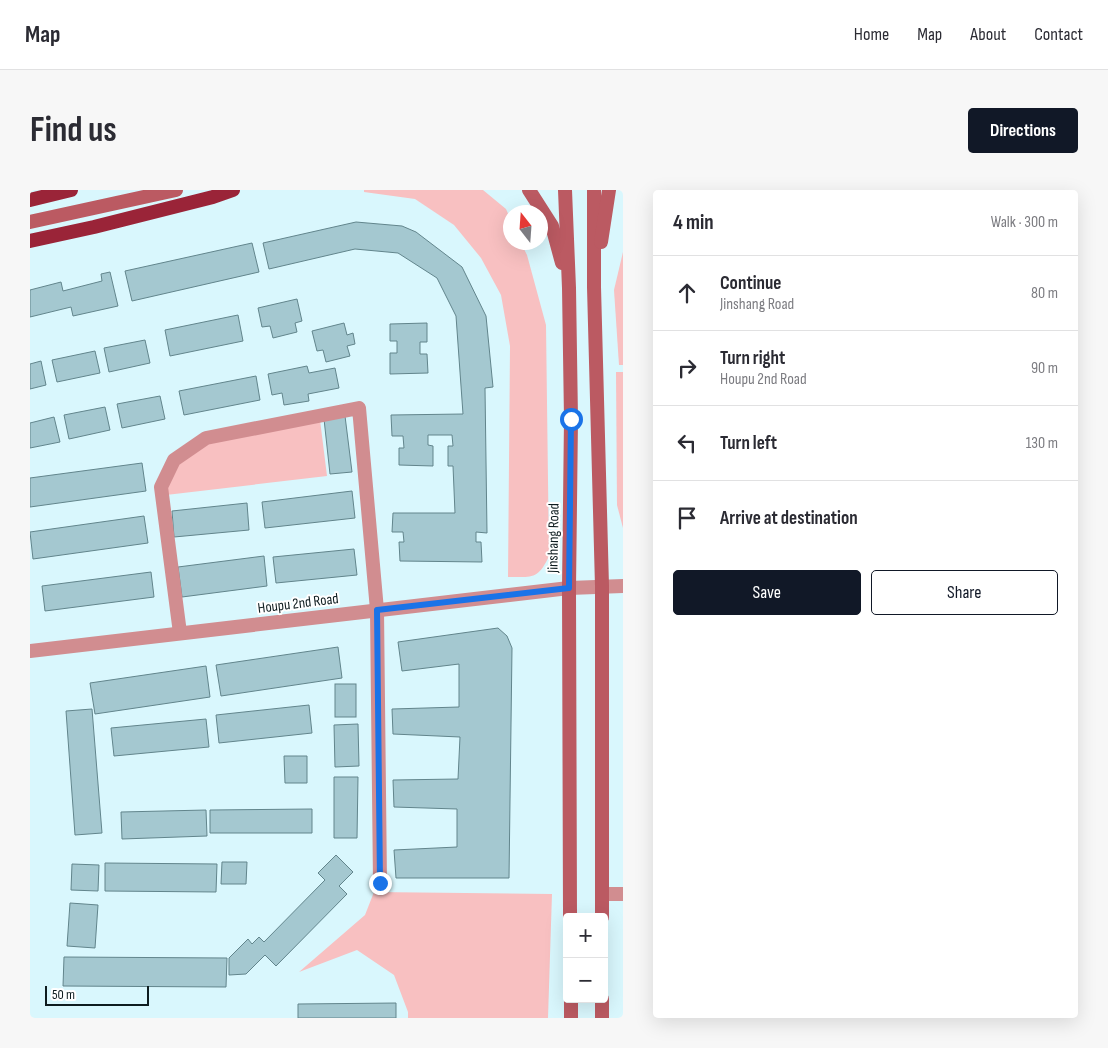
<!DOCTYPE html>
<meta charset="utf-8">
<style>
:root{--surface:#fff;--page:#f7f7f7;--text:#2b2b33;--muted:#7c7c81;--line:#e1e1e2;--accent:#111827}
body{margin:0;font-family:"Sofia Sans Condensed",sans-serif;background:var(--page);color:var(--text)}
.controls{position:absolute;right:15px;bottom:15px;display:grid;overflow:hidden;border-radius:5px;box-shadow:0 5px 20px #0002}
.controls button{width:45px;height:45px;display:grid;place-items:center;padding:0;border:0;border-bottom:1px solid var(--line);background:var(--surface);color:var(--text);font:25px sans-serif}
.compass{position:absolute;left:473px;top:15px;width:45px;height:45px;border-radius:50%;background:var(--surface);box-shadow:0 5px 20px #0002;rotate:343deg}
.scale{position:absolute;left:15px;bottom:12px;width:104px;box-sizing:border-box;padding-left:5px;border:2px solid #0e1c1f;border-top:0;font-size:14px;line-height:18px;white-space:nowrap;color:#0e1c1f;-webkit-text-stroke:4px #fff;paint-order:stroke}
.stop{position:absolute;width:15px;height:15px;margin:-11px;border:4px solid #1a73e8;border-radius:50%;background:#fff}
.stop.end{background:#1a73e8;border-color:#fff;box-shadow:0 1px 5px #0008}
.list{margin:0;padding:0;list-style:none}
h2{display:flex;justify-content:space-between;align-items:center;height:65px;margin:0;padding:0 20px;font-size:21px}
h2 small{font-size:16px;font-weight:400;color:var(--muted)}
.list li{display:grid;grid-template-columns:32px 1fr auto;gap:15px;align-items:center;box-sizing:border-box;height:75px;padding:0 20px;border-top:1px solid var(--line)}
.list b{display:block;font-size:19px;white-space:nowrap}
.list p{margin:0;font-size:16px;white-space:nowrap;color:var(--muted)}
.list em{font-size:16px;font-style:normal;color:var(--muted)}
.actions{display:flex;gap:10px;padding:15px 20px}
.actions a{flex:1;padding:11px 0;border:1px solid var(--accent);border-radius:5px;text-align:center;font-size:18px;color:var(--accent)}
.actions .main{background:var(--accent);color:#fff}
.icon{flex:none;width:28px;height:28px;fill:none;stroke:currentColor;stroke-width:2;stroke-linecap:round;stroke-linejoin:round}
.map{position:relative;flex:none;width:593px;height:828px;overflow:hidden;border-radius:5px}
header{display:flex;align-items:center;gap:30px;box-sizing:border-box;height:70px;padding:0 25px;background:var(--surface);border-bottom:1px solid var(--line)}
header strong{font-size:24px}
nav{display:flex;gap:28px;margin-inline-start:auto;font-size:18px}
.intro{display:flex;align-items:center;justify-content:space-between;box-sizing:border-box;height:120px;padding:0 30px}
h1{margin:0;font-size:35px}
.button{padding:12px 22px;border-radius:5px;background:var(--accent);color:#fff;font-size:18px;font-weight:700}
main{display:flex;gap:30px;padding:0 30px}
aside{flex:1;background:var(--surface);border-radius:5px;box-shadow:0 5px 20px #0002}
.map>svg:first-child{display:block}
.green{fill:#f8c0c1}
.building{fill:#a4c8d0;stroke:#62858c}
.lines{fill:none;stroke-linecap:round;stroke-linejoin:round}
.minor{stroke:#d18d90;stroke-width:14}
.tertiary{stroke:#d18d90;stroke-width:14}
.secondary{stroke:#bb5a62;stroke-width:14}
.trunk{stroke:#9a2438;stroke-width:14}
.route{stroke:#1a73e8;stroke-width:6}
.labels{text-anchor:middle;stroke-width:4;stroke-linejoin:round;paint-order:stroke}
.street-label{font-size:15px;fill:#0e1c1f;stroke:#fff}
</style>
<header>
<strong>Map</strong>
<nav><a>Home</a><a>Map</a><a>About</a><a>Contact</a></nav>
</header>
<div class="intro"><h1>Find us</h1><a class="button">Directions</a></div>
<main>
<div class="map">
<svg width="593" height="828" viewBox="0 0 593 828">
<rect width="100%" height="100%" fill="#d9f7fd"/>
<g class="green">
<path d="M 334,0 L 453,0 L 476,19 L 480,28 L 480,52 L 491,53 L 497,65 L 516,135 L 519,366 C 508,390 502,387 478,387 L 480,156 L 471,105 L 451,68 L 424,35 L 385,9 L 334,2 Z"/>
<polygon points="593,62 593,175 589,175 584,100"/>
<polygon points="586,182 593,182 593,338 587,315"/>
<polygon points="290,230 297,286 136,305 135,297 148,272 176,251"/>
<polygon points="344,702 522,704 518,828 378,828 378,822 364,785 327,760 269,782 335,725"/>
</g>
<g class="building">
<polygon points="326,32 372,36 386,42 432,77 456,126 463,197 455,198 457,343 446,342 446,352 451,352 452,372 370,371 369,352 374,352 373,342 362,342 363,323 425,323 423,276 418,276 418,256 423,256 422,245 398,245 398,255 403,256 403,276 369,275 369,258 374,258 373,246 362,246 361,225 433,224 426,126 407,88 368,63 325,59 239,79 233,53"/>
<polygon points="222,53 229,82 102,111 95,81"/>
<polygon points="80,82 88,116 43,126 41,117 0,127 0,100 31,92 33,101 72,91 71,84"/>
<polygon points="267,109 272,131 265,133 267,142 243,148 240,136 232,137 228,118"/>
<polygon points="208,125 213,151 140,166 135,140"/>
<polygon points="314,133 317,145 323,143 325,154 317,156 320,166 296,172 293,160 287,161 282,141"/>
<polygon points="397,133 397,152 390,152 390,164 397,164 398,183 360,184 360,163 367,163 367,151 360,151 360,134"/>
<polygon points="115,150 120,173 79,182 74,158"/>
<polygon points="65,161 70,183 27,192 22,170"/>
<polygon points="11,171 16,195 0,199 0,174"/>
<polygon points="277,176 279,183 305,178 309,198 278,204 279,211 254,215 252,203 242,205 238,184"/>
<polygon points="226,186 230,210 154,225 149,201"/>
<polygon points="130,206 135,229 92,238 87,214"/>
<polygon points="75,217 80,240 39,249 34,225"/>
<polygon points="315,226 322,282 300,284 294,229"/>
<polygon points="24,227 30,252 0,258 0,233"/>
<polygon points="112,273 116,301 0,317 0,288"/>
<polygon points="322,301 325,328 235,338 232,312"/>
<polygon points="217,313 219,340 144,347 142,321"/>
<polygon points="114,326 118,353 3,369 0,342"/>
<polygon points="324,359 327,385 246,393 243,367"/>
<polygon points="234,366 237,396 152,407 148,377"/>
<polygon points="121,382 124,407 15,421 12,396"/>
<polygon points="468,438 477,446 482,458 479,688 366,688 364,660 427,657 427,619 364,617 363,590 428,589 430,547 363,544 362,519 429,517 429,474 372,481 368,452"/>
<polygon points="308,457 312,488 191,506 186,475"/>
<polygon points="176,476 180,507 65,524 60,493"/>
<rect x="305" y="494" width="21" height="33"/>
<polygon points="279,515 282,543 189,553 186,525"/>
<polygon points="62,519 72,643 45,645 36,521"/>
<polygon points="176,529 179,557 84,566 81,538"/>
<polygon points="328,534 329,576 305,577 304,535"/>
<polygon points="254,566 277,566 277,593 255,593"/>
<polygon points="304,587 328,587 327,648 304,648"/>
<polygon points="282,619 282,643 180,643 180,620"/>
<polygon points="176,620 177,646 92,649 91,622"/>
<polygon points="306,665 323,682 309,696 317,704 246,776 235,765 216,784 199,785 199,768 218,749 222,754 229,747 234,752 295,690 288,683"/>
<polygon points="192,672 217,672 216,694 191,694"/>
<polygon points="75,673 187,674 186,702 75,701"/>
<polygon points="42,674 69,675 68,701 41,700"/>
<polygon points="40,713 68,715 65,758 37,756"/>
<polygon points="34,767 197,768 196,797 33,796"/>
<polygon points="366,813 366,828 268,828 268,814"/>
</g>
<g class="lines">
<g class="minor">
<polyline points="150,443 131,297 144,270 176,248 329,218 347,420 350,693"/>
<polyline points="572,704 593,704"/>
</g>
<polyline class="tertiary" points="0,461 539,398 593,396"/>
<g class="secondary">
<polyline points="499,0 522,36 532,73"/>
<polyline points="535,0 539,98 541,229 539,398 540,727"/>
<polyline points="564,0 564,97 572,396 572,727"/>
<polyline points="0,32 146,0"/>
<polyline points="571,52 579,0"/>
<polyline points="541,809 541,828"/>
<polyline points="572,828 572,809"/>
</g>
<g class="trunk">
<polyline points="0,10 41,0"/>
<polyline points="0,51 64,37 183,7 203,0"/>
</g>
</g>
<g class="lines">
<polyline class="route" points="350,693 347,420 539,398 541,229"/>
</g>
<g class="labels">
<g class="street-label">
<text transform="translate(523 348) rotate(-89)" y="5">Jinshang Road</text>
<text transform="translate(268 413) rotate(-7)" y="5">Houpu 2nd Road</text>
</g>
</g>
</svg>
<div class="controls">
<button>+</button>
<button>−</button>
</div>
<svg class="compass" viewBox="-18 -18 36 36"><path d="M0-13l5 13h-10z" fill="#e53935"/><path d="M0 13l5-13h-10z" fill="#7c7c81"/></svg>
<div class="scale">50 m</div>
<div class="stop" style="left:541px;top:229px"></div>
<div class="stop end" style="left:350px;top:693px"></div>
</div>
<aside>
<h2>4 min<small>Walk · 300 m</small></h2>
<ul class="list">
<li><svg class="icon" aria-label="ahead" viewBox="0 0 24 24"><path d="M12 20V5M6 11l6-6 6 6"/></svg><div><b>Continue</b><p>Jinshang Road</p></div><em>80 m</em></li>
<li><svg class="icon" aria-label="right" viewBox="0 0 24 24"><path d="M7 20v-9h11M14 6l5 5-5 5"/></svg><div><b>Turn right</b><p>Houpu 2nd Road</p></div><em>90 m</em></li>
<li><svg class="icon" aria-label="left" viewBox="0 0 24 24"><path d="M17 20v-9H6M10 6l-5 5 5 5"/></svg><div><b>Turn left</b></div><em>130 m</em></li>
<li><svg class="icon" aria-label="arrive" viewBox="0 0 24 24"><path d="M6 21V4h12l-3 4 3 4H6"/></svg><div><b>Arrive at destination</b></div></li>
</ul>
<div class="actions"><a class="main">Save</a><a>Share</a></div>
</aside>
</main>
